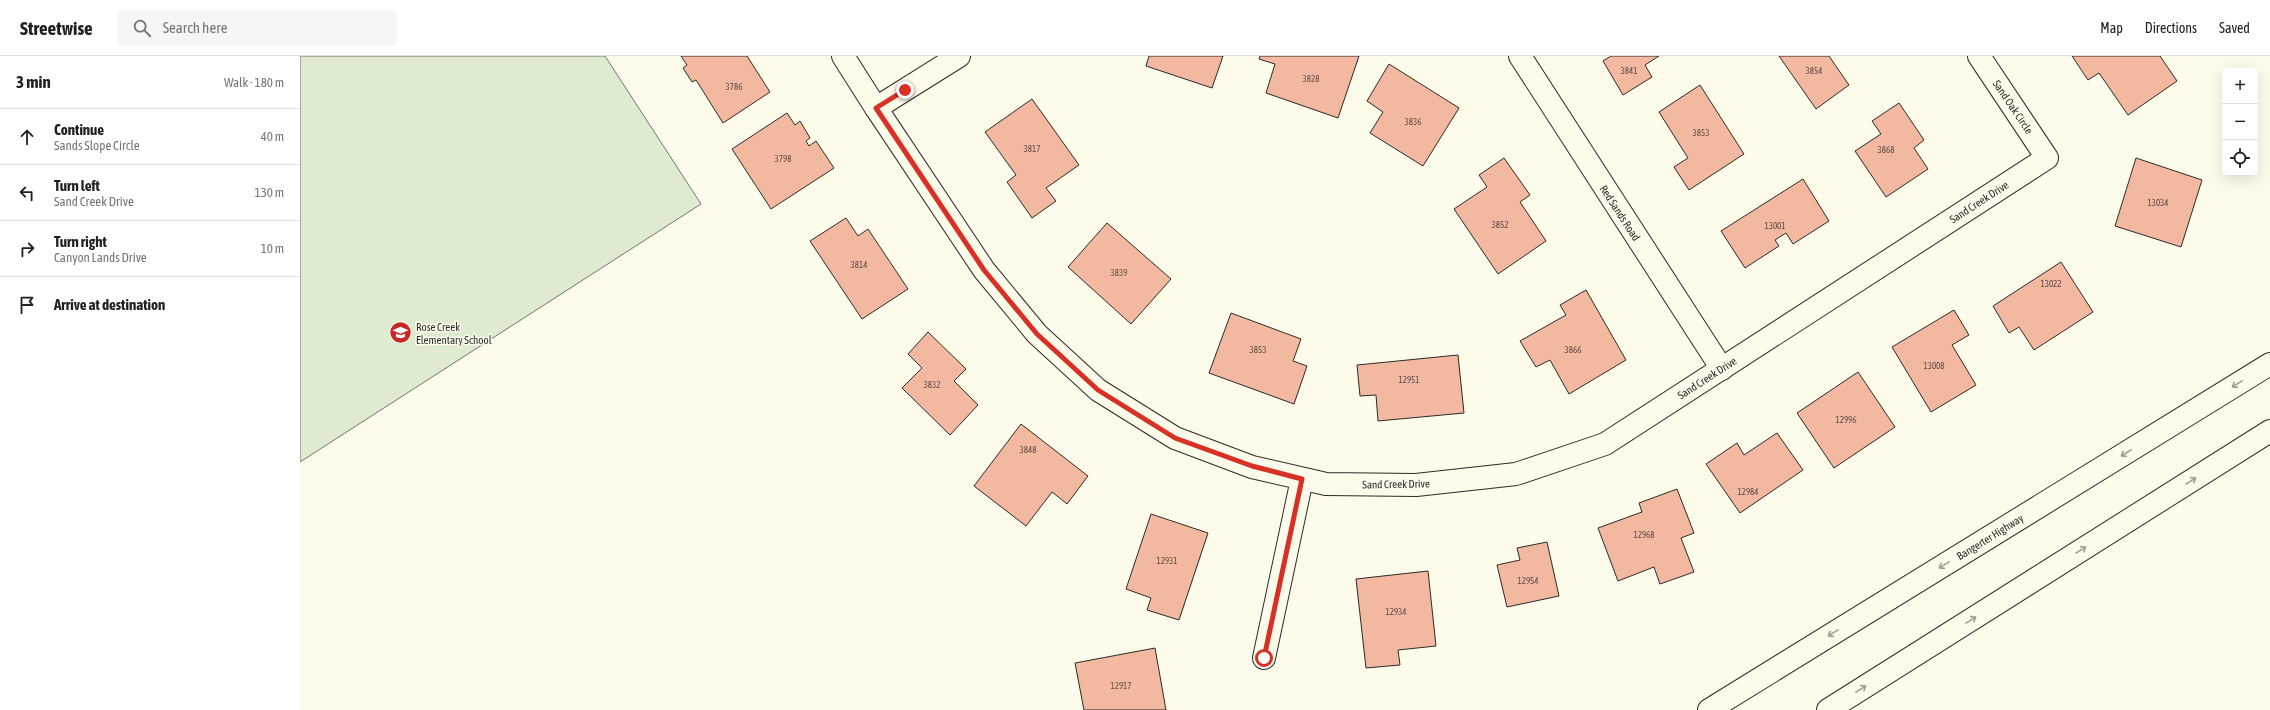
<!DOCTYPE html>
<meta charset="utf-8">
<style>
:root{--surface:#fff;--page:#f6f6f6;--text:#202124;--muted:#757577;--line:#e0e0e0}
body{margin:0;font-family:"Asap Condensed",sans-serif;background:var(--page);color:var(--text)}
.controls{position:absolute;right:12px;top:12px;display:grid;overflow:hidden;border-radius:6px;box-shadow:0 4px 16px #0002}
.controls button{width:36px;height:36px;display:grid;place-items:center;padding:0;border:0;border-bottom:1px solid var(--line);background:var(--surface);color:var(--text);font:20px sans-serif}
.stop{position:absolute;width:12px;height:12px;margin:-9px;border:3px solid #d93025;border-radius:50%;background:#fff}
.stop.end{background:#d93025;border-color:#fff;box-shadow:0 1px 4px #0008}
.list{margin:0;padding:0;list-style:none}
h2{display:flex;justify-content:space-between;align-items:center;height:52px;margin:0;padding:0 16px;font-size:17px}
h2 small{font-size:13px;font-weight:400;color:var(--muted)}
.list li{display:grid;grid-template-columns:26px 1fr auto;gap:12px;align-items:center;box-sizing:border-box;height:56px;padding:0 16px;border-top:1px solid var(--line)}
.list b{display:block;font-size:15px;white-space:nowrap}
.list p{margin:0;font-size:13px;white-space:nowrap;color:var(--muted)}
.list em{font-size:13px;font-style:normal;color:var(--muted)}
.icon{flex:none;width:22px;height:22px;fill:none;stroke:currentColor;stroke-width:2;stroke-linecap:round;stroke-linejoin:round}
.map{position:relative;flex:none;width:1970px;height:654px;overflow:hidden}
header{display:flex;align-items:center;gap:24px;box-sizing:border-box;height:56px;padding:0 20px;background:var(--surface);border-bottom:1px solid var(--line)}
header strong{font-size:19px}
nav{display:flex;gap:22px;margin-inline-start:auto;font-size:14px}
.search{width:280px;height:36px;background:var(--page);display:flex;align-items:center;gap:10px;box-sizing:border-box;padding:0 14px;border-radius:6px;color:var(--muted);font-size:15px}
main{display:flex}
aside{flex:1;background:var(--surface)}
.map>svg:first-child{display:block}
.green{fill:#deebd1;stroke:#74746e}
.building{fill:#f2b8a0;stroke:#2b2b2b}
.lines{fill:none;stroke-linecap:round;stroke-linejoin:round}
.minor-casing{stroke:#2b2b2b;stroke-width:24}
.highway-casing{stroke:#2b2b2b;stroke-width:24}
.minor{stroke:#fdfbea;stroke-width:22}
.highway{stroke:#fdfbea;stroke-width:22}
.oneway{stroke:#9e9d94}
.route{stroke:#d93025;stroke-width:5}
.labels{text-anchor:middle;stroke-width:3;stroke-linejoin:round;paint-order:stroke}
.number-label{font-size:9px;fill:#5d4e48}
.street-label{font-size:11px;fill:#2b2b2b;stroke:#fdfbea}
.poi-label{font-size:11px;fill:#2b2b2b;stroke:#fdfbea;text-anchor:start}
</style>
<header>
<strong>Streetwise</strong>
<div class="search"><svg class="icon" aria-label="search" viewBox="0 0 24 24"><circle cx="10" cy="10" r="6"/><path d="M15 15l6 6"/></svg>Search here</div>
<nav><a>Map</a><a>Directions</a><a>Saved</a></nav>
</header>
<main>
<aside>
<h2>3 min<small>Walk · 180 m</small></h2>
<ul class="list">
<li><svg class="icon" aria-label="ahead" viewBox="0 0 24 24"><path d="M12 20V5M6 11l6-6 6 6"/></svg><div><b>Continue</b><p>Sands Slope Circle</p></div><em>40 m</em></li>
<li><svg class="icon" aria-label="left" viewBox="0 0 24 24"><path d="M17 20v-9H6M10 6l-5 5 5 5"/></svg><div><b>Turn left</b><p>Sand Creek Drive</p></div><em>130 m</em></li>
<li><svg class="icon" aria-label="right" viewBox="0 0 24 24"><path d="M7 20v-9h11M14 6l5 5-5 5"/></svg><div><b>Turn right</b><p>Canyon Lands Drive</p></div><em>10 m</em></li>
<li><svg class="icon" aria-label="arrive" viewBox="0 0 24 24"><path d="M6 21V4h12l-3 4 3 4H6"/></svg><div><b>Arrive at destination</b></div></li>
</ul>
</aside>
<div class="map">
<svg width="1970" height="654" viewBox="0 0 1970 654">
<rect width="100%" height="100%" fill="#fdfbea"/>
<polygon class="green" points="0,0 305,0 401,148 0,406"/>
<g class="building">
<polygon points="381,0 447,0 470,36 423,67 396,24 392,26 383,12 387,9"/>
<polygon points="849,0 923,0 912,32 846,10"/>
<polygon points="960,0 1059,0 1038,62 966,37 975,8 959,3"/>
<polygon points="1311,0 1359,0 1345,9 1352,21 1323,39 1303,5"/>
<polygon points="1479,0 1529,0 1549,29 1516,53"/>
<polygon points="1772,0 1860,0 1877,25 1828,59 1799,17 1788,24"/>
<polygon points="1089,8 1159,52 1123,110 1070,77 1083,56 1067,45"/>
<polygon points="1400,29 1444,98 1389,134 1374,111 1388,102 1359,56"/>
<polygon points="732,43 779,109 746,132 756,145 732,162 707,126 716,119 685,76"/>
<polygon points="1599,47 1624,84 1614,92 1628,113 1586,141 1555,95 1581,78 1572,65"/>
<polygon points="487,57 495,69 500,65 510,82 506,85 509,90 516,85 534,112 471,153 432,93"/>
<polygon points="1204,102 1230,139 1220,146 1246,185 1198,218 1154,153 1187,131 1179,119"/>
<polygon points="1836,102 1902,124 1881,191 1815,170"/>
<polygon points="1503,123 1529,165 1493,188 1486,177 1475,184 1479,190 1445,212 1421,175"/>
<polygon points="546,162 558,180 568,173 608,233 562,263 510,185"/>
<polygon points="807,167 871,223 831,268 768,211"/>
<polygon points="1761,206 1793,256 1734,294 1719,271 1709,277 1693,250"/>
<polygon points="1286,234 1326,304 1269,338 1250,304 1236,311 1220,285 1266,259 1260,249"/>
<polygon points="1654,254 1669,279 1652,289 1676,329 1631,356 1592,291"/>
<polygon points="931,257 1001,283 993,305 1007,310 994,348 909,317"/>
<polygon points="628,276 666,313 654,325 678,349 650,379 602,332 622,312 608,298"/>
<polygon points="1158,299 1164,357 1078,365 1076,339 1060,340 1057,309"/>
<polygon points="1558,316 1595,371 1534,412 1497,357"/>
<polygon points="721,368 788,420 767,448 752,436 726,470 674,430"/>
<polygon points="1477,377 1503,414 1440,457 1406,408 1437,387 1444,399"/>
<polygon points="1377,433 1394,477 1381,482 1394,516 1360,528 1354,511 1318,525 1298,472 1342,456 1339,447"/>
<polygon points="851,458 908,477 879,564 847,554 851,542 826,533"/>
<polygon points="1247,486 1259,540 1207,551 1197,509 1220,504 1217,492"/>
<polygon points="1128,515 1136,590 1098,594 1100,609 1066,612 1056,523"/>
<polygon points="855,592 866,654 784,654 775,607"/>
</g>
<g class="lines">
<defs>
<g id="minor">
<polyline points="543,0 576,52 684,214 737,278 798,334 875,382 952,411 1026,428 1116,429 1216,418 1305,388 1747,102 1679,0"/>
<polyline points="1220,0 1422,313"/>
<polyline points="576,52 659,0"/>
<polyline points="964,602 1002,423"/>
</g>
<g id="highway">
<polyline points="1409,654 1970,308"/>
<polyline points="1528,654 1970,375"/>
</g>
</defs>
<use href="#minor" class="minor-casing"/>
<use href="#highway" class="highway-casing"/>
<use href="#minor" class="minor"/>
<use href="#highway" class="highway"/>
</g>
<defs><path id="oneway-shaft" d="M-6 0H5M1.5-3L5.5 0L1.5 3" fill="none" stroke-width="1.6" stroke-linecap="round" stroke-linejoin="round"/></defs>
<g class="oneway">
<use href="#oneway-shaft" transform="translate(1937 328) rotate(148)"/>
<use href="#oneway-shaft" transform="translate(1826 397) rotate(148)"/>
<use href="#oneway-shaft" transform="translate(1891 425) rotate(-32)"/>
<use href="#oneway-shaft" transform="translate(1781 494) rotate(-32)"/>
<use href="#oneway-shaft" transform="translate(1644 509) rotate(148)"/>
<use href="#oneway-shaft" transform="translate(1671 564) rotate(-32)"/>
<use href="#oneway-shaft" transform="translate(1533 577) rotate(148)"/>
<use href="#oneway-shaft" transform="translate(1561 633) rotate(-32)"/>
</g>
<g class="lines">
<polyline class="route" points="605,34 576,52 684,214 737,278 798,334 875,382 952,410 1002,423 964,602"/>
</g>
<defs>
<symbol id="school-disc" viewBox="-11 -11 22 22"><circle r="9.5" fill="#c62828" stroke="#fdfbea"/><path d="M0-5L7-2L0 1L-7-2ZM-4 1L0 2.5L4 1V4Q0 6-4 4Z" fill="#fff"/></symbol>
</defs>
<g fill-rule="evenodd">
<use href="#school-disc" x="88" y="264" width="25" height="25"/>
</g>
<g class="labels">
<g class="number-label">
<text x="1329" y="18">3841</text>
<text x="1514" y="18">3854</text>
<text x="1011" y="26">3828</text>
<text x="434" y="34">3786</text>
<text x="1113" y="69">3836</text>
<text x="1401" y="80">3853</text>
<text x="732" y="96">3817</text>
<text x="1586" y="97">3868</text>
<text x="483" y="106">3798</text>
<text x="1858" y="150">13034</text>
<text x="1200" y="172">3852</text>
<text x="1475" y="173">13001</text>
<text x="559" y="212">3814</text>
<text x="819" y="220">3839</text>
<text x="1751" y="231">13022</text>
<text x="958" y="297">3853</text>
<text x="1273" y="297">3866</text>
<text x="1634" y="313">13008</text>
<text x="1109" y="327">12951</text>
<text x="632" y="332">3832</text>
<text x="1546" y="367">12996</text>
<text x="728" y="397">3848</text>
<text x="1448" y="439">12984</text>
<text x="1344" y="482">12968</text>
<text x="867" y="508">12931</text>
<text x="1228" y="528">12954</text>
<text x="1096" y="559">12934</text>
<text x="821" y="633">12917</text>
</g>
<g class="street-label">
<text transform="translate(1713 51) rotate(56)" y="4">Sand Oak Circle</text>
<text transform="translate(1679 146) rotate(-33)" y="4">Sand Creek Drive</text>
<text transform="translate(1320 157) rotate(57)" y="4">Red Sands Road</text>
<text transform="translate(1407 322) rotate(-33)" y="4">Sand Creek Drive</text>
<text transform="translate(1096 428) rotate(-1)" y="4">Sand Creek Drive</text>
<text transform="translate(1690 481) rotate(-32)" y="4">Bangerter Highway</text>
</g>
<g class="poi-label">
<text x="116" y="275">Rose Creek<tspan x="116" dy="13">Elementary School</tspan></text>
</g>
</g>
</svg>
<div class="controls">
<button>+</button>
<button>−</button>
<button><svg class="icon" aria-label="locate" viewBox="0 0 24 24"><circle cx="12" cy="12" r="6"/><path d="M12 2v4M12 18v4M2 12h4M18 12h4"/></svg></button>
</div>
<div class="stop" style="left:964px;top:602px"></div>
<div class="stop end" style="left:605px;top:34px"></div>
</div>
</main>
